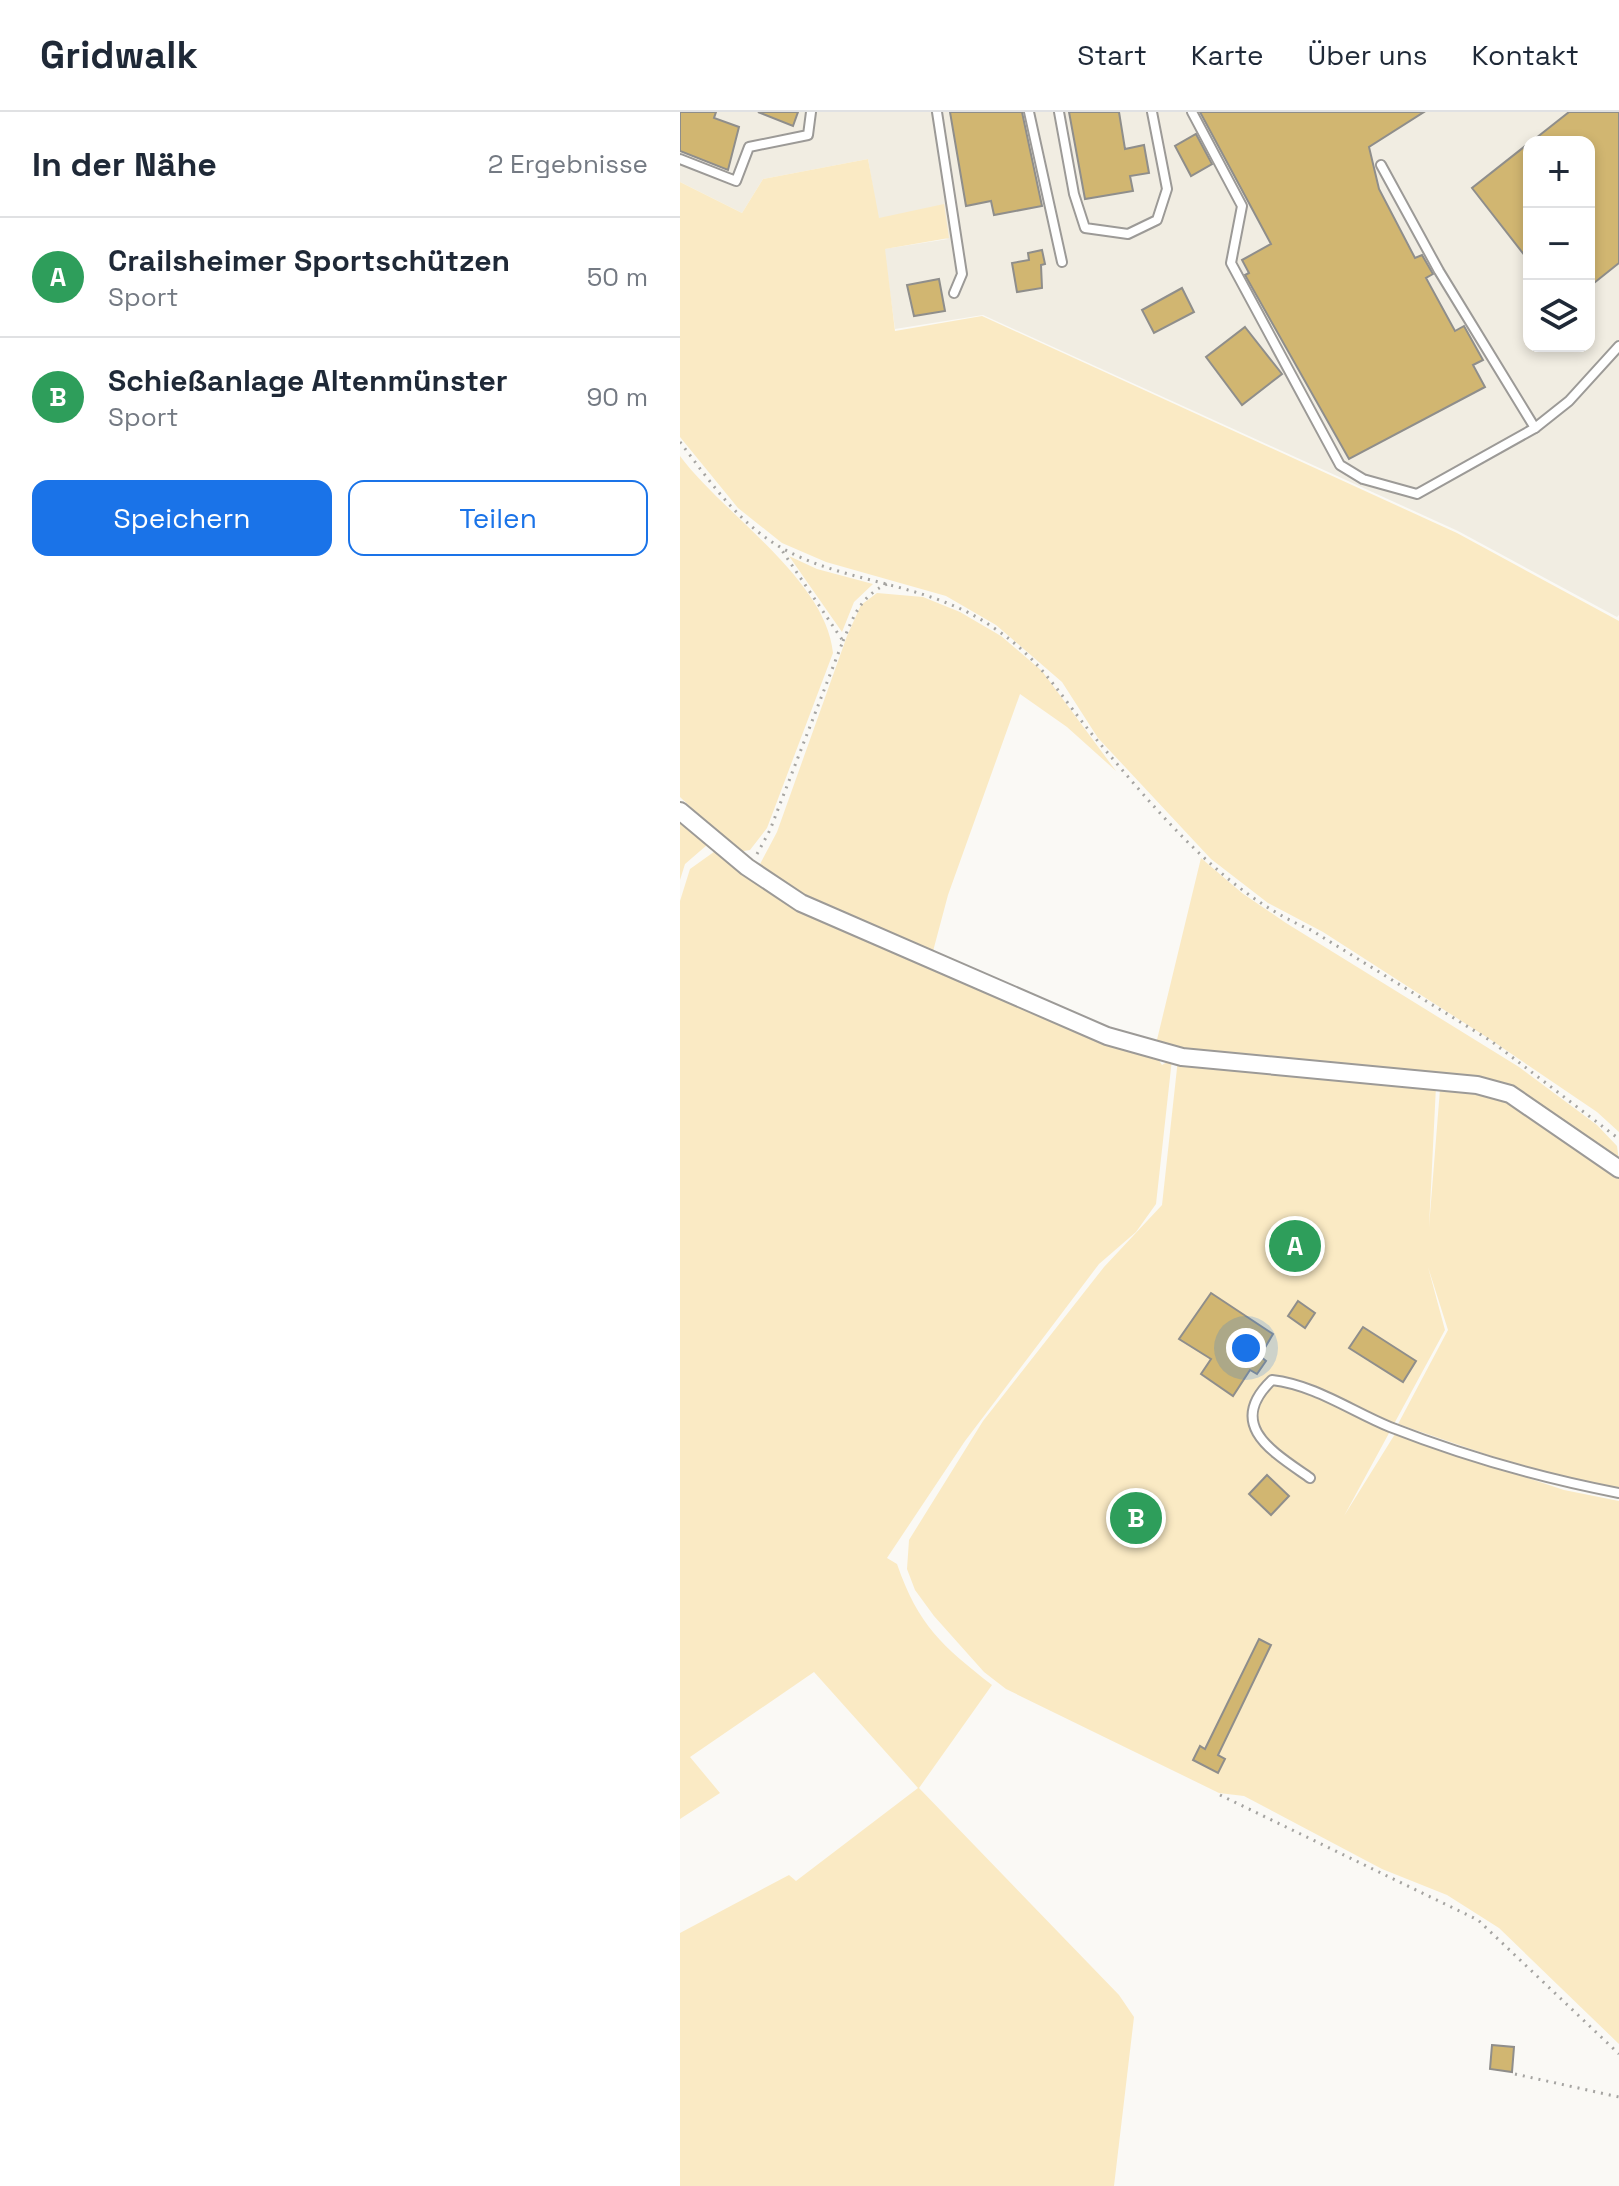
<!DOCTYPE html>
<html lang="de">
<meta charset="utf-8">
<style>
:root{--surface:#fff;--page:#f6f6f7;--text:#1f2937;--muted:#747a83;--line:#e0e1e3;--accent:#1a73e8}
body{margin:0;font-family:"Space Grotesk",sans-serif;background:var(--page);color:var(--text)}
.controls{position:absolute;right:24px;top:24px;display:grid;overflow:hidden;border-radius:16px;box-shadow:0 4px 12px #0003}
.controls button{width:72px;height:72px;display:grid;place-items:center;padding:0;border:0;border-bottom:2px solid var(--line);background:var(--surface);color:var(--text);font:40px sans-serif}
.you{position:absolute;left:566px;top:1236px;width:28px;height:28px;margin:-20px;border:6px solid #fff;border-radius:50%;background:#1a73e8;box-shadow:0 0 0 12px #1a73e833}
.badge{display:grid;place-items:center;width:52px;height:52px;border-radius:50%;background:var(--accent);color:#fff;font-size:26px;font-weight:700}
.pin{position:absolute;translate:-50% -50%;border:4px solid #fff;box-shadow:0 2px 8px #0006}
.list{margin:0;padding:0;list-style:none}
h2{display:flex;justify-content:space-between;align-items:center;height:104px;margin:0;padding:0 32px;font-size:34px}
h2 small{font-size:26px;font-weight:400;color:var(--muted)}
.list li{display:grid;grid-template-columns:52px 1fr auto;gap:24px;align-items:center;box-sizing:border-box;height:120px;padding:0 32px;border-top:2px solid var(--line)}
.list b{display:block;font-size:30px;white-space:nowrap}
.list p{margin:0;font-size:26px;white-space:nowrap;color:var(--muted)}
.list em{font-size:26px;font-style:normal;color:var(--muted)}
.actions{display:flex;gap:16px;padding:24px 32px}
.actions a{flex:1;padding:18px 0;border:2px solid var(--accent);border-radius:16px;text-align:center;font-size:28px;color:var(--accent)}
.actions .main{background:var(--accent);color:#fff}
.icon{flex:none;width:44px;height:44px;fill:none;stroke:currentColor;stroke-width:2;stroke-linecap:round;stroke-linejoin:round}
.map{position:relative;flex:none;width:939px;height:2074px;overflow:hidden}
header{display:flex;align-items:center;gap:48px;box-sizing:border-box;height:112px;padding:0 40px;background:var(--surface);border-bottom:2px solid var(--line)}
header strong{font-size:38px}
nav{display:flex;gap:44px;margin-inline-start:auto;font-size:28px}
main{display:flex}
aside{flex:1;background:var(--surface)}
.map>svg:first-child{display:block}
.built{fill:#f1ede2;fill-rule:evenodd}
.green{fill:#faeac4}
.building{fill:#d1b671;stroke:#8f8e8b;stroke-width:2}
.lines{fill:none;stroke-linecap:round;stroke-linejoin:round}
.service-casing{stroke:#9c9a97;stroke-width:12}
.minor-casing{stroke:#9c9a97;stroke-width:20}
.path{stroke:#a5a4a1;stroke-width:3;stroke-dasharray:2 6;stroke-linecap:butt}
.service{stroke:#fff;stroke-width:8}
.minor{stroke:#fff;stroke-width:16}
</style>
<header>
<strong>Gridwalk</strong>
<nav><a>Start</a><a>Karte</a><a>Über uns</a><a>Kontakt</a></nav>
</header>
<main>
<aside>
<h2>In der Nähe<small>2 Ergebnisse</small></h2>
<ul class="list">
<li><span class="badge" style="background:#2e9e5b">A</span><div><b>Crailsheimer Sportschützen</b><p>Sport</p></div><em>50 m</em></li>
<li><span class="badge" style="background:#2e9e5b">B</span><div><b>Schießanlage Altenmünster</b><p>Sport</p></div><em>90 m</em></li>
</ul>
<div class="actions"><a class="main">Speichern</a><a>Teilen</a></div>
</aside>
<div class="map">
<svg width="939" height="2074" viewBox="0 0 939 2074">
<rect width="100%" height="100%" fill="#faf9f5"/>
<path class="built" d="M 0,0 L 939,0 L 939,503 L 937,505 L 778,419 L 303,203 L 215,217 L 204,137 L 268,127 L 198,106 L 188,47 L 83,67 L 62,101 L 0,70 ZM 849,30 L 909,30 L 909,234 L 849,234 Z"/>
<g class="green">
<polygon points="188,47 199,106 264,92 269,126 205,137 215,219 302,204 777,421 939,509 939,1020 917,1000 811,928 643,820 588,791 531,747 418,626 382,570 316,513 266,484 146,450 102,431 58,396 0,325 0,70 62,101 83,67"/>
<path d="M 0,344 C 43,402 146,467 153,541 L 87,716 L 70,738 L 58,740 L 0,685 Z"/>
<polygon points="109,444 137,457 193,472 174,490 162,520"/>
<polygon points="197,481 243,485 280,500 321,524 362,559 436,659 387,615 340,582 268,783 252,843 130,791 79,754 97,720 167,524 181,493"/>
<polygon points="0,705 27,733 5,752 0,768"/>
<path d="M 38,737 L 66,757 L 476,944 L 482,953 L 492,947 L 476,1092 L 456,1120 L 419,1152 L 285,1329 L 207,1446 L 217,1452 C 238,1513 262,1534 312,1573 L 239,1676 L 439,1883 L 454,1905 L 434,2074 L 0,2074 L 0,1821 L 109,1763 L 116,1769 L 238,1676 L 134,1560 L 10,1645 L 40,1681 L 0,1707 L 0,789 L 10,757 Z"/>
<polygon points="521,746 562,781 606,811 839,955 917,1013 937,1034 939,1049 868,998 825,976 475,936"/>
<polygon points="498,947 756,974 749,1115 760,977 826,987 939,1062 939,1379 858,1360 718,1312 768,1218 748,1155 765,1218 664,1404 715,1322 884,1378 939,1389 939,1932 819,1816 767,1783 702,1757 564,1684 539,1681 326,1577 304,1560 254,1504 235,1478 227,1457 229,1428 303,1309 424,1155 482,1093"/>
</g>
<g class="building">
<polygon points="0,0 36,0 34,6 59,15 48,58 0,39"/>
<polygon points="78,0 118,0 113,14"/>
<polygon points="270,0 342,0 362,94 314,103 311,89 286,94"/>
<polygon points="389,0 439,0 445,37 464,33 469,61 450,64 453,79 405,87"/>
<polygon points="520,0 744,0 689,35 699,77 735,146 742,143 753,162 746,166 775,219 784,214 803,248 793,253 805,275 669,347 565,163 569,161 562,148 591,132"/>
<polygon points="889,0 939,0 939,151 909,175 909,30 851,30"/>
<polygon points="516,22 532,52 511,64 495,34"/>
<polygon points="849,31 849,149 792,76"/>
<polygon points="362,138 365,152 361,153 362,176 337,180 332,151 349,148 348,141"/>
<polygon points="259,167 265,199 234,204 227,173"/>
<polygon points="502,176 514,200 474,221 462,198"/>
<polygon points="565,215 602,262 562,293 526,245"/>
<polygon points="531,1181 593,1222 580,1244 586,1249 577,1262 570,1258 553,1284 521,1262 531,1247 499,1227"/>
<polygon points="618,1189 635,1201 625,1216 608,1204"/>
<polygon points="683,1215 736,1249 723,1270 669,1236"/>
<polygon points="587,1363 609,1384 591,1403 569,1382"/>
<polygon points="579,1527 591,1533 538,1643 545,1647 538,1661 513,1648 520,1634 525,1637"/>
<polygon points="812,1933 834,1935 832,1960 810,1957"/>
</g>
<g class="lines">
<defs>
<g id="service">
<polyline points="257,0 282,162 274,181"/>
<polyline points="349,0 382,150"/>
<polyline points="379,0 394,82 405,116 448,122 477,108 487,77 472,0"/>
<polyline points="512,0 562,94 551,151 660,353 683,367 737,382 855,316"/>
<polyline points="0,47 56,69 69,35 128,23 131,0"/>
<polyline points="701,53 759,159 855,316 889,289 939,234"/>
<path d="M 630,1366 C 593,1340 545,1313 592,1268 C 635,1273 671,1299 710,1315 C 784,1344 861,1366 939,1381"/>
</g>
<polyline id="minor" points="0,699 67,755 121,791 427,924 502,945 797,973 830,982 939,1057"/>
</defs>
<use href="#service" class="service-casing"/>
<use href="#minor" class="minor-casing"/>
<g class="path">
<path d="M 0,330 C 29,368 57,410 100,435 C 166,473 247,469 314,516 C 363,549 380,584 416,627 C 477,699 543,781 631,818 L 811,929 L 939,1027"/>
<path d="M 163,529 C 174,503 181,484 207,472"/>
<polyline points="77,742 90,718 163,529 99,434"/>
<polyline points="540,1683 798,1808 939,1942"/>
<polyline points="835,1962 939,1985"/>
</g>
<use href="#service" class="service"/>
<use href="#minor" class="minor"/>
</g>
</svg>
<div class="controls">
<button>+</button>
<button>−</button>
<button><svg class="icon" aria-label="layers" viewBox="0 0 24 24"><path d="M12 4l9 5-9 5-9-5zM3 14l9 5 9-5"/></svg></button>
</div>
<div class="you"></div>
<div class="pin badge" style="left:615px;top:1134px;background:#2e9e5b">A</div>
<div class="pin badge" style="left:456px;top:1406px;background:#2e9e5b">B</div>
</div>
</main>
